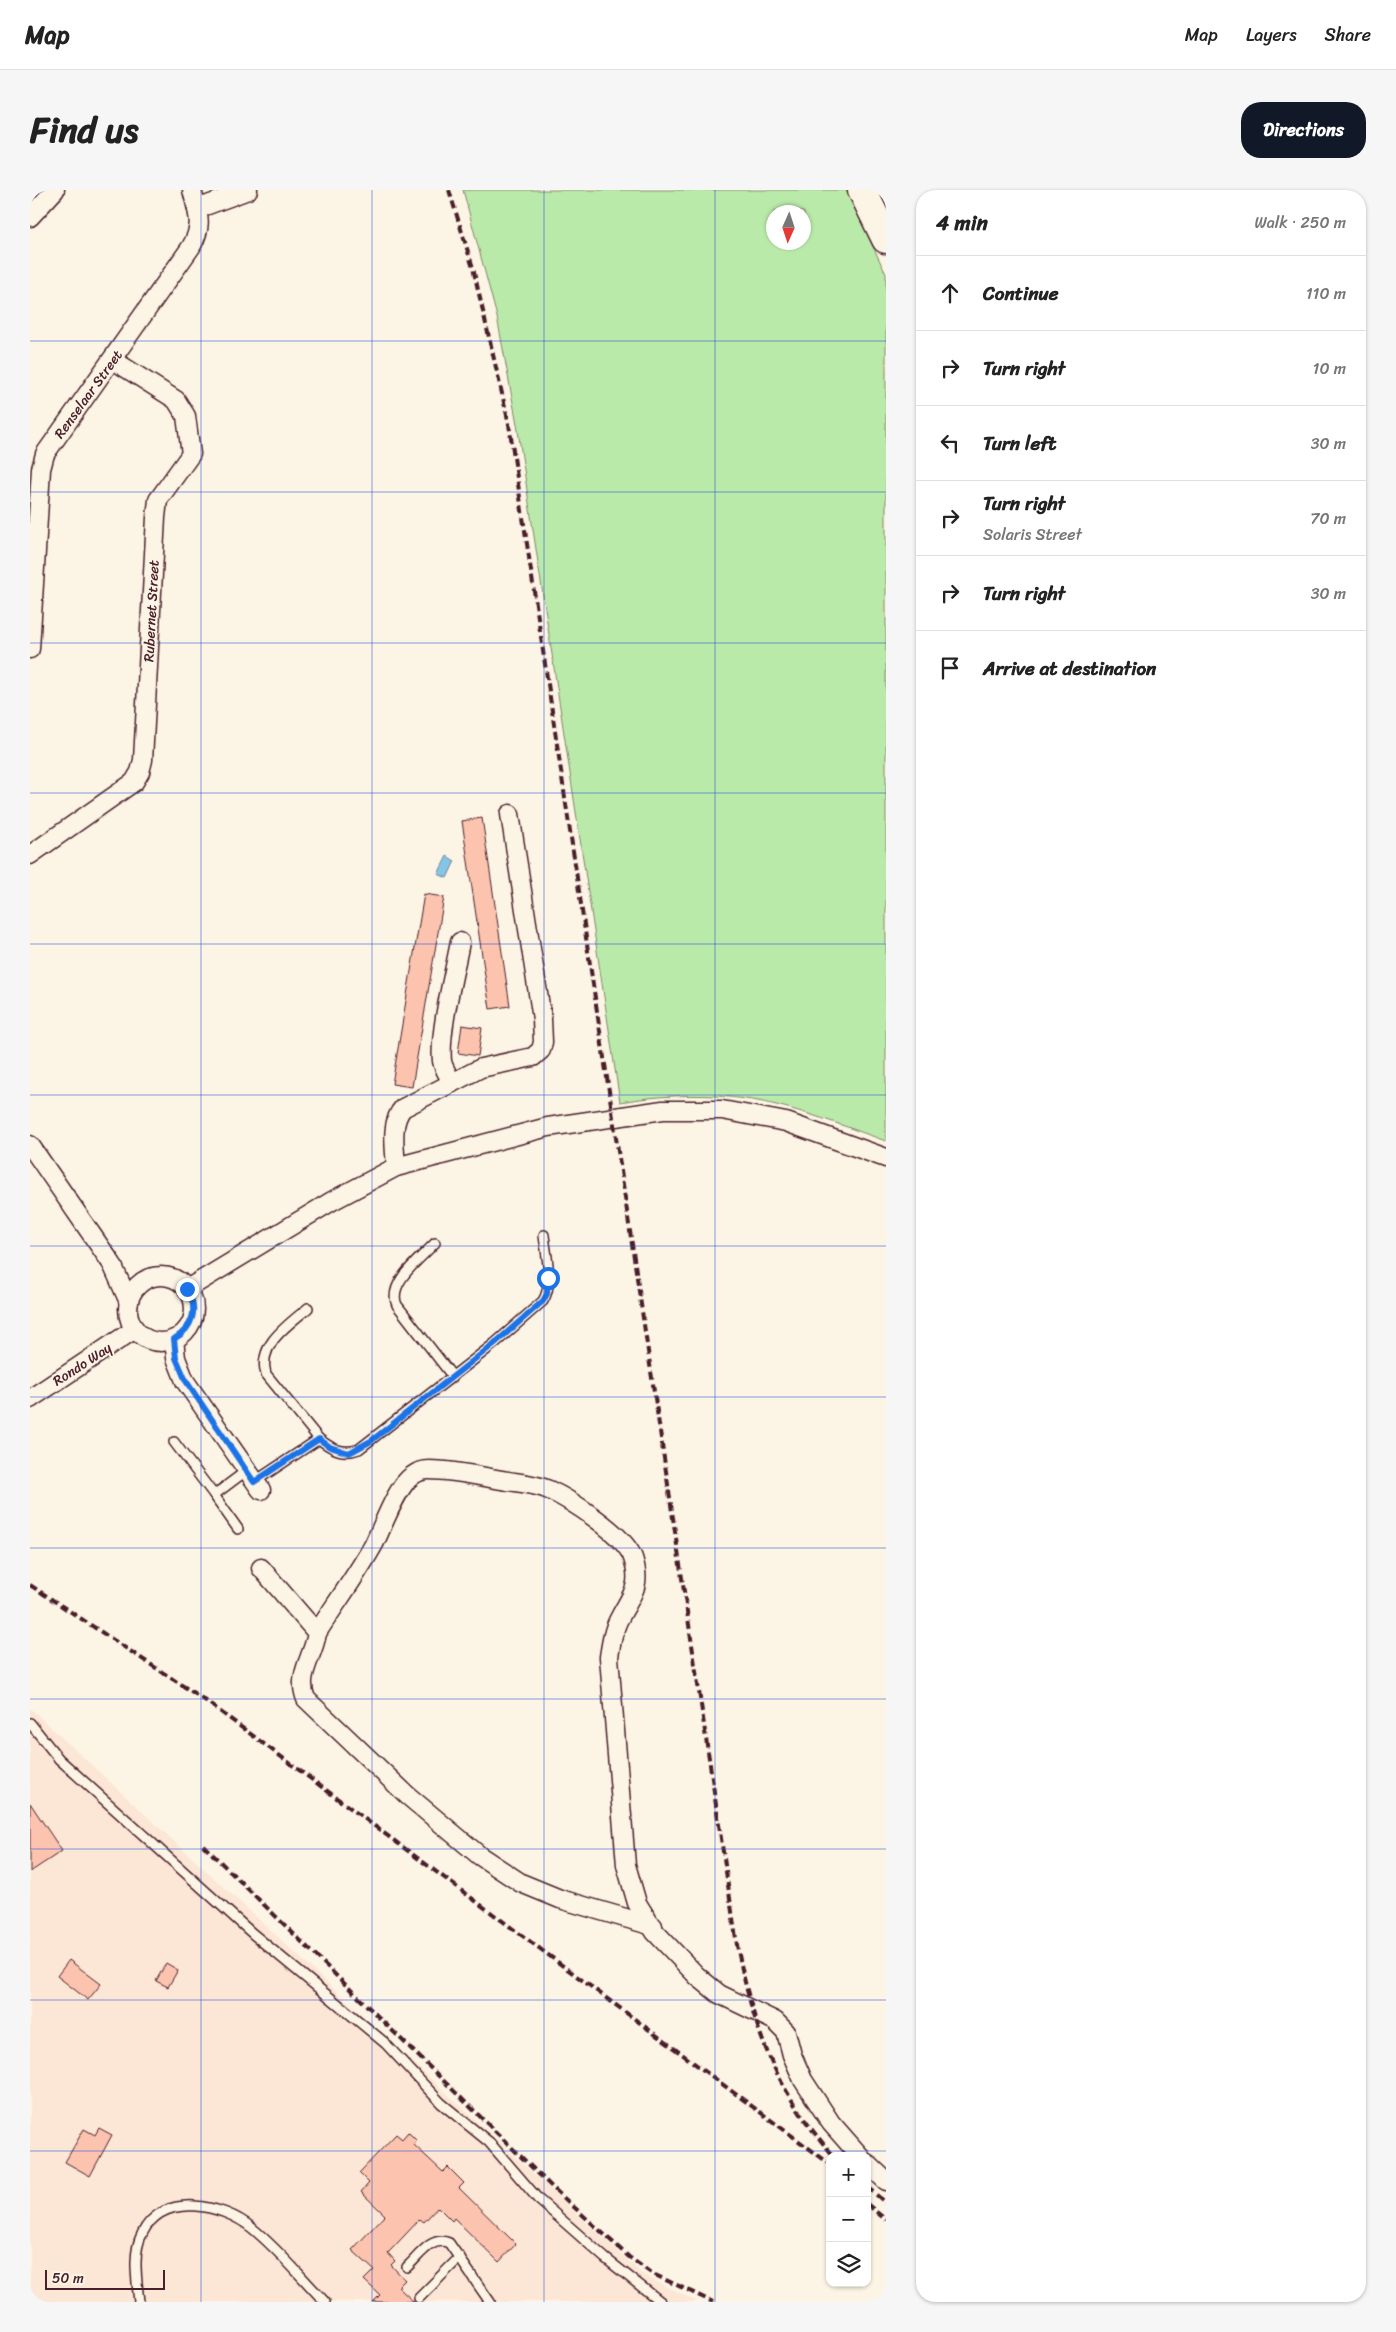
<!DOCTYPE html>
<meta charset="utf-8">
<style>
:root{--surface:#fff;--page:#f6f6f6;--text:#222;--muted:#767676;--line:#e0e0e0;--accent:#111827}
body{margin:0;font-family:Sriracha,sans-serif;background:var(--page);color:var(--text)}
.controls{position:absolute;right:15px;bottom:15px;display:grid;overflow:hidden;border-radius:10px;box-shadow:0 1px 4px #0004}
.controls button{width:45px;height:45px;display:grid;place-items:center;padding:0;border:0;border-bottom:1px solid var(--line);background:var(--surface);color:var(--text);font:25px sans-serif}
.compass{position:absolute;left:736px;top:15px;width:45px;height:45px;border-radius:50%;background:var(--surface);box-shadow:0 1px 4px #0004;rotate:183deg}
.scale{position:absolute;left:15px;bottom:12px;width:120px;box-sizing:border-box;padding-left:5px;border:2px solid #4a1f2b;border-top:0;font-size:14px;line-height:18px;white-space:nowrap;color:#4a1f2b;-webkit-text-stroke:4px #fcf5e5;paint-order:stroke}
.stop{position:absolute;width:15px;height:15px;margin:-11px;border:4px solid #1a73e8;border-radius:50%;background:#fff}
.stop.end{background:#1a73e8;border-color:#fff;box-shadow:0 1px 5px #0008}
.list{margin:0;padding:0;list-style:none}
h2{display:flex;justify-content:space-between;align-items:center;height:65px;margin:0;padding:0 20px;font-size:21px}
h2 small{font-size:16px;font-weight:400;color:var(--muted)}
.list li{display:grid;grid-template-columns:32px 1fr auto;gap:15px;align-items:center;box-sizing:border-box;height:75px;padding:0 20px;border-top:1px solid var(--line)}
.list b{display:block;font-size:19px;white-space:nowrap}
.list p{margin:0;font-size:16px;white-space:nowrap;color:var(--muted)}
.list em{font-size:16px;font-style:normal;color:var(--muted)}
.icon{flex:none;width:28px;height:28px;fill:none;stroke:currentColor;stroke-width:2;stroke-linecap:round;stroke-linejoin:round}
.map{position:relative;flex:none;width:856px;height:2112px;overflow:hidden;border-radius:20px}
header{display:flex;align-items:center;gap:30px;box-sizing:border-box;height:70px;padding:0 25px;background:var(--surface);border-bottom:1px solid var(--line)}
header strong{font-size:24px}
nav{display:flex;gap:28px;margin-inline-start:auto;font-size:18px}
.intro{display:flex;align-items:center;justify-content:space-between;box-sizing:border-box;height:120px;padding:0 30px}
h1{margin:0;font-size:35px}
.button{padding:12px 22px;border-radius:20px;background:var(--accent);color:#fff;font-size:18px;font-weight:700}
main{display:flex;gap:30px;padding:0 30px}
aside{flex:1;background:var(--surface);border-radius:20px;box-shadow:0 1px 4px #0004}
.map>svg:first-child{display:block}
.built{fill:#fce6d5}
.green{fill:#baeaa9;stroke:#82846a;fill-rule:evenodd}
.water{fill:#85c5e6;stroke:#6d839b}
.building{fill:#fcc4af;stroke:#4a1f2b}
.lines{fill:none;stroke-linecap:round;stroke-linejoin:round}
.service-casing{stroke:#4a1f2b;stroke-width:12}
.minor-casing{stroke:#4a1f2b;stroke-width:21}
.primary-casing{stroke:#4a1f2b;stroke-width:31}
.service{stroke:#fcf5e5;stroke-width:9}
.minor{stroke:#fcf5e5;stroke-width:18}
.primary{stroke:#fcf5e5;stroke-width:28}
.rail{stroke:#4a1f2b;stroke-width:4;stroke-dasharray:8 4;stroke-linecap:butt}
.route{stroke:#1a73e8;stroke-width:6}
.grid{fill:none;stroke:#1d4ed8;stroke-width:1;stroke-opacity:0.55}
.labels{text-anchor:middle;stroke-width:4;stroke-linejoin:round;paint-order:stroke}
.street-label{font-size:14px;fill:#4a1f2b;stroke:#fcf5e5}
</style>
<header>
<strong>Map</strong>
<nav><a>Map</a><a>Layers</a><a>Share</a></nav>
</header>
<div class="intro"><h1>Find us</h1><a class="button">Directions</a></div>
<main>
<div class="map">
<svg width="856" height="2112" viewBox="0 0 856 2112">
<rect width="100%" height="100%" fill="#fcf5e5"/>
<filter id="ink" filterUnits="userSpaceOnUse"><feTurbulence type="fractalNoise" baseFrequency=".02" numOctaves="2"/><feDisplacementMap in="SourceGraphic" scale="10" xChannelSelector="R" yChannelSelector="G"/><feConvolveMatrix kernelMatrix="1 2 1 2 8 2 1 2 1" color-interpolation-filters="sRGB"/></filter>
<g filter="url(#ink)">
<polygon class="built" points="0,1518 612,2084 668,2112 0,2112"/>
<path class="green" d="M 433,0 L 816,0 L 856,84 L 856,951 C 822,939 789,926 754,917 C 700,902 644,903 590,912 L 487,234 L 467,127 ZM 744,22 L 774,22 L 774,52 L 744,52 Z"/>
<polygon class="water" points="417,666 425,671 417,688 408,684"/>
<g class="building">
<polygon points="452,628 480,816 460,819 432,631"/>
<polygon points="394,704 414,707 382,897 362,894"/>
<polygon points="432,835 452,838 448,866 428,863"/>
<polygon points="0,1613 32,1661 0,1682"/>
<polygon points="39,1770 71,1794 58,1810 27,1786"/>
<polygon points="136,1773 148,1780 138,1797 126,1791"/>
<polygon points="69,1938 82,1945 60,1986 35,1972 54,1939 65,1945"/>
<polygon points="378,1942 387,1951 384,1955 413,1982 418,1977 434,1993 429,1998 486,2054 469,2072 424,2028 422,2031 408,2017 394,2032 390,2029 358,2063 365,2071 361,2075 375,2090 368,2097 384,2112 343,2112 350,2105 334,2090 344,2080 322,2060 355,2025 331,2002 339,1993 329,1983 366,1944 372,1949"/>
</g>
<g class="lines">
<defs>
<g id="service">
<path d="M 405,1053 C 390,1069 357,1093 367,1115 L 423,1187"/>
<path d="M 278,1118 C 258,1135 227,1155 236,1184 L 289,1249"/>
<polyline points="144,1252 184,1305 216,1281"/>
<path d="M 224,1292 L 289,1249 C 302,1259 313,1265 329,1259 L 464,1154 L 513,1111 C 524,1093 516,1065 514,1045"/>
<polyline points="184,1305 208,1339"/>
<polyline points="0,1533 29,1569 223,1744 355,1853 411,1913 459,1952 508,2009 575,2068 631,2112"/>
<path d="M 377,2077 C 389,2066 402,2045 419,2053 L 460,2112"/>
<polyline points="389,2108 430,2067"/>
<path d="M 109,2112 C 107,2091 102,2063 112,2044 C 132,2001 193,2014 222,2038 C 249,2060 271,2087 295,2112"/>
</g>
<g id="minor">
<polyline points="167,19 218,0"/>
<polyline points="0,27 25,0"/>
<path d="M 0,459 L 11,279 L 15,264 L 161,57 C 174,34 168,24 162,0"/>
<polyline points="0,665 104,592 110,582 113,570 126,327 128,310 161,264 156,226 146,210 83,170"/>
<path d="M 422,893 C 419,886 413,878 412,871 C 409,841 424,784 430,752"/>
<polyline points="0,955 82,1074 99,1112"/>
<path d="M 366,977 C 365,959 360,932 373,918 L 451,878 L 503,867 L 511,860 L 513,852 L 512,829 L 480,624"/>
<circle cx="131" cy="1119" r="33"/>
<polyline points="157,1099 302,1011 366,977 518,937 633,920 692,920 756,932 856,968"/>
<polyline points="144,1149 146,1168 155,1191 231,1300"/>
<polyline points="0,1209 105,1139"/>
<path d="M 231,1378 L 287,1443 C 283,1468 266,1485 276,1509 L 377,1605 L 450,1666 L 491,1693 L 530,1709 L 623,1736"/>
<path d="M 287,1443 C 305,1414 327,1385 344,1354 C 353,1336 367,1296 382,1286 C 387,1282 393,1280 399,1280 C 425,1280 453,1287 478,1291 C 491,1293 506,1294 519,1300 C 541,1310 595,1345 603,1368 C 612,1396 602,1404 590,1427 C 583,1439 581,1454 579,1467 L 596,1675 L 607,1713 L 625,1742 L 667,1786 L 689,1804 L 745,1831 L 756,1842 L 762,1865 L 773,1890 L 801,1933 L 830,1966"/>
<polyline points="837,1973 856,1991"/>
</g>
<polyline id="primary" points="832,0 856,49"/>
</defs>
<use href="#service" class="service-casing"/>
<use href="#minor" class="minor-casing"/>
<use href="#primary" class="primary-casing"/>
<use href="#service" class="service"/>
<use href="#minor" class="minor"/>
<use href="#primary" class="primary"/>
<g class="rail">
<path d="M 419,0 L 443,78 L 479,234 L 707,1755 C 723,1838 746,1902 804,1966"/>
<polyline points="0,1395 176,1511 800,1974"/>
<polyline points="173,1655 523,1998 599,2067 621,2083 683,2112"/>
<polyline points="837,1997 856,2013"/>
<polyline points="837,2014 856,2030"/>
</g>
</g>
</g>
<g class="lines" filter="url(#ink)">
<path class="route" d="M 157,1099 C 169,1119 163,1138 144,1149 L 146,1168 L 156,1191 L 224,1292 L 289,1249 L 300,1257 L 319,1263 L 341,1251 L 464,1154 L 513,1111 L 517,1104 L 518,1088"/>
</g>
<path class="grid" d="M 171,0 L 171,2112M 342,0 L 342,2112M 514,0 L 514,2112M 685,0 L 685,2112M 0,151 L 856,151M 0,302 L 856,302M 0,453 L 856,453M 0,603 L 856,603M 0,754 L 856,754M 0,905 L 856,905M 0,1056 L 856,1056M 0,1207 L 856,1207M 0,1358 L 856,1358M 0,1509 L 856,1509M 0,1659 L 856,1659M 0,1810 L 856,1810M 0,1961 L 856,1961"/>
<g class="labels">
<g class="street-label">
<text transform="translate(58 204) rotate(-54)" y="5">Renselaar Street</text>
<text transform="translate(121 421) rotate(-87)" y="5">Rubernet Street</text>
<text transform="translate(52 1174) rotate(-33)" y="5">Rondo Way</text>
</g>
</g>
</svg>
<div class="controls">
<button>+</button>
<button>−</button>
<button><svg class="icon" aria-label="layers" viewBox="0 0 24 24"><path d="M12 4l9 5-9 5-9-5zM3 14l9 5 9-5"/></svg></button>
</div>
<svg class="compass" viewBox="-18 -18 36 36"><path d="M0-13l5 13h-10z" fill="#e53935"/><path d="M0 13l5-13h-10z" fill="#767676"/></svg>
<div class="scale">50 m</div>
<div class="stop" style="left:518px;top:1088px"></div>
<div class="stop end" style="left:157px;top:1099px"></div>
</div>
<aside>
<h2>4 min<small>Walk · 250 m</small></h2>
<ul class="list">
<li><svg class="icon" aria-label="ahead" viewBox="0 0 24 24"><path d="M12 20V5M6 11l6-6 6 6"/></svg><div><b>Continue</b></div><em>110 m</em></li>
<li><svg class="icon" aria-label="right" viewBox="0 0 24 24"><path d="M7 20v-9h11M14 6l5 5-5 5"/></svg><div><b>Turn right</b></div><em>10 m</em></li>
<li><svg class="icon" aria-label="left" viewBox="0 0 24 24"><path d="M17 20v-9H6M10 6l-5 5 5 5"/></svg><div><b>Turn left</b></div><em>30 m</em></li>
<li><svg class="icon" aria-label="right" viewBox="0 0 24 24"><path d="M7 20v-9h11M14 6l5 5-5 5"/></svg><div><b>Turn right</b><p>Solaris Street</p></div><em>70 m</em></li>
<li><svg class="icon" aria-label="right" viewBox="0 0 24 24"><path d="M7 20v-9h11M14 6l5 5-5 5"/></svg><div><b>Turn right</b></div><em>30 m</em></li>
<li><svg class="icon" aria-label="arrive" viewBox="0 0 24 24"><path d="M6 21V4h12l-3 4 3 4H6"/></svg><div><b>Arrive at destination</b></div></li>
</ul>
</aside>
</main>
